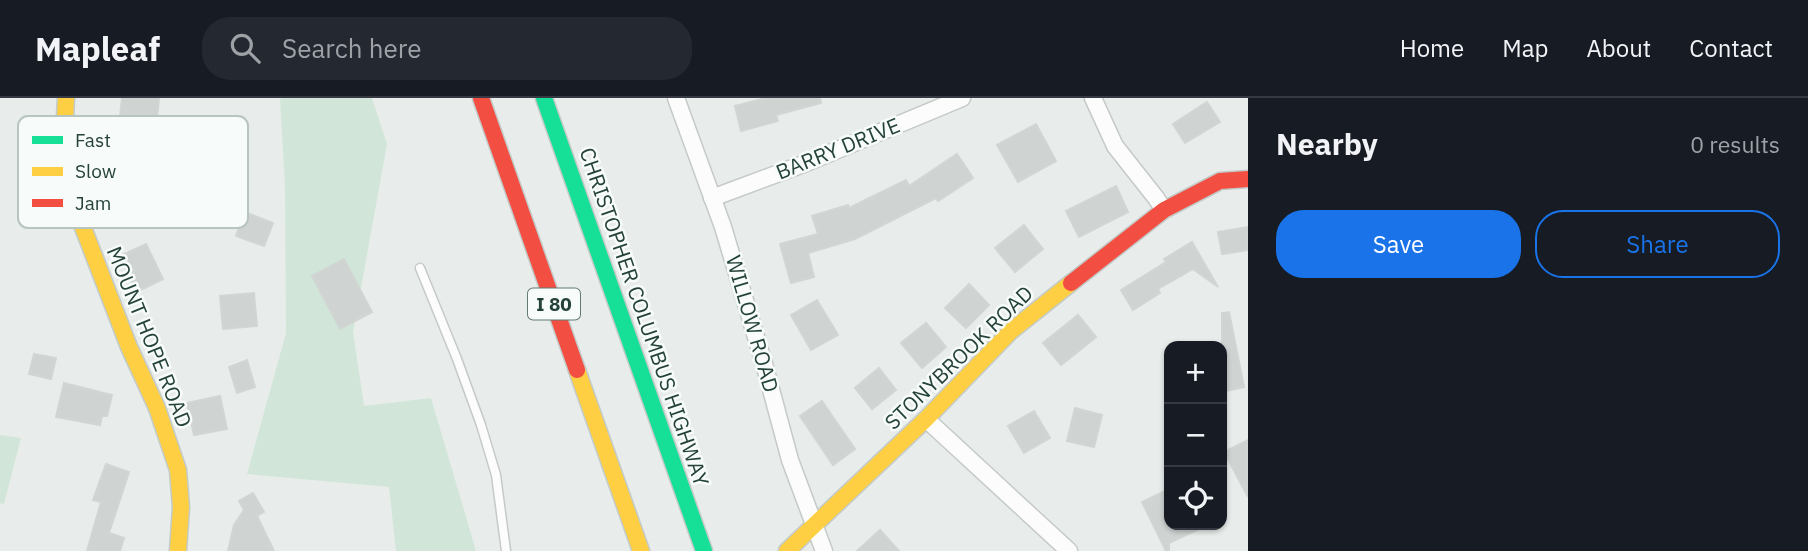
<!DOCTYPE html>
<meta charset="utf-8">
<style>
:root{--surface:#171b24;--page:#242831;--text:#f1f3f6;--muted:#9ea1a6;--line:#363941;--accent:#1a73e8}
body{margin:0;font-family:"IBM Plex Sans",sans-serif;background:var(--page);color:var(--text)}
.controls{position:absolute;right:21px;bottom:21px;display:grid;overflow:hidden;border-radius:14px;box-shadow:0 2px 5px #0004}
.controls button{width:63px;height:63px;display:grid;place-items:center;padding:0;border:0;border-bottom:2px solid var(--line);background:var(--surface);color:var(--text);font:35px sans-serif}
.list{margin:0;padding:0;list-style:none}
h2{display:flex;justify-content:space-between;align-items:center;height:91px;margin:0;padding:0 28px;font-size:30px}
h2 small{font-size:23px;font-weight:400;color:var(--muted)}
.actions{display:flex;gap:14px;padding:21px 28px}
.actions a{flex:1;padding:16px 0;border:2px solid var(--accent);border-radius:28px;text-align:center;font-size:24px;color:var(--accent)}
.actions .main{background:var(--accent);color:#fff}
.icon{flex:none;width:38px;height:38px;fill:none;stroke:currentColor;stroke-width:2;stroke-linecap:round;stroke-linejoin:round}
.map{position:relative;flex:none;width:1248px;height:453px;overflow:hidden}
header{display:flex;align-items:center;gap:42px;box-sizing:border-box;height:98px;padding:0 35px;background:var(--surface);border-bottom:2px solid var(--line)}
header strong{font-size:33px}
nav{display:flex;gap:38px;margin-inline-start:auto;font-size:24px}
.search{width:490px;height:63px;background:var(--page);display:flex;align-items:center;gap:18px;box-sizing:border-box;padding:0 24px;border-radius:28px;color:var(--muted);font-size:26px}
main{display:flex}
aside{flex:1;background:var(--surface)}
.map>svg:first-child{display:block}
.green{fill:#d1e6d8}
.building{fill:#cfd4d2;stroke:#d1d6d4;stroke-width:2}
.lines{fill:none;stroke-linecap:round;stroke-linejoin:round}
.lane-casing{stroke:#c5cac8;stroke-width:11}
.street-casing{stroke:#c5cac8;stroke-width:19}
.fast-casing{stroke:#c3cbc8;stroke-width:19}
.slow-casing{stroke:#c3cbc8;stroke-width:19}
.jam-casing{stroke:#c3cbc8;stroke-width:19}
.lane{stroke:#fcfcfc;stroke-width:8}
.street{stroke:#fcfcfc;stroke-width:16}
.fast{stroke:#16e098;stroke-width:16}
.slow{stroke:#ffcf43;stroke-width:16}
.jam{stroke:#f24e42;stroke-width:16}
.labels{text-anchor:middle;stroke-width:5;stroke-linejoin:round;paint-order:stroke}
.shield{fill:#f7fbf9;stroke:#637a73;stroke-width:2}
.shield-label{font-size:19px;font-weight:bold;fill:#24423a}
.street-label{font-size:21px;fill:#24423a;stroke:#f7fbf9}
.key{fill:#f7fbf9;stroke:#b8c4c0;stroke-width:2}
.key-label{font-size:19px;fill:#24423a}
</style>
<header>
<strong>Mapleaf</strong>
<div class="search"><svg class="icon" aria-label="search" viewBox="0 0 24 24"><circle cx="10" cy="10" r="6"/><path d="M15 15l6 6"/></svg>Search here</div>
<nav><a>Home</a><a>Map</a><a>About</a><a>Contact</a></nav>
</header>
<main>
<div class="map">
<svg width="1248" height="453" viewBox="0 0 1248 453">
<rect width="100%" height="100%" fill="#e8edeb"/>
<g class="green">
<polygon points="280,0 372,0 387,46 353,234 364,308 431,300 476,453 396,453 389,389 247,376 286,235 285,88"/>
<polygon points="0,337 21,340 4,406 0,405"/>
</g>
<g class="building">
<polygon points="122,0 159,0 157,22 120,19"/>
<polygon points="766,0 820,0 821,5 776,17 778,23 741,33 735,8"/>
<polygon points="1207,4 1220,24 1185,45 1173,26"/>
<polygon points="1036,26 1056,63 1018,84 997,47"/>
<polygon points="957,56 973,80 938,103 936,100 855,141 808,155 814,179 791,185 780,146 818,136 812,118 848,107 849,110 906,82 909,88"/>
<polygon points="1116,88 1128,114 1079,139 1066,113"/>
<polygon points="183,90 225,94 224,106 273,125 264,148 236,138 242,122 181,117"/>
<polygon points="1024,127 1043,151 1015,174 995,150"/>
<polygon points="1248,129 1248,152 1222,156 1218,134"/>
<polygon points="1192,144 1218,189 1193,171 1158,191 1160,195 1133,212 1121,192 1166,164 1164,161"/>
<polygon points="146,146 163,181 137,194 120,158"/>
<polygon points="344,161 372,214 340,231 312,178"/>
<polygon points="969,186 989,207 966,230 945,210"/>
<polygon points="254,195 257,228 223,231 220,198"/>
<polygon points="817,202 838,237 811,252 791,217"/>
<polygon points="1229,214 1244,289 1222,294 1222,215"/>
<polygon points="1078,217 1096,239 1061,267 1043,245"/>
<polygon points="926,225 946,249 922,270 901,245"/>
<polygon points="34,256 56,260 51,281 29,276"/>
<polygon points="247,262 255,289 237,295 229,269"/>
<polygon points="879,270 896,292 872,311 855,290"/>
<polygon points="64,285 112,297 107,318 102,318 100,327 56,319"/>
<polygon points="220,298 227,331 194,337 187,305"/>
<polygon points="822,303 855,351 833,367 800,318"/>
<polygon points="1075,310 1102,317 1094,349 1067,343"/>
<polygon points="1034,313 1050,340 1024,355 1008,328"/>
<polygon points="1248,342 1248,399 1224,354"/>
<polygon points="106,366 129,374 109,435 124,440 120,453 87,453 101,404 93,402"/>
<polygon points="1169,391 1169,427 1207,427 1169,445 1169,453 1166,453 1142,404"/>
<polygon points="253,395 264,414 257,418 274,453 228,453 234,427 244,412 239,403"/>
<polygon points="880,432 899,453 857,453"/>
</g>
<g class="lines">
<defs>
<polyline id="lane" points="420,170 457,261 481,327 496,377 506,453"/>
<g id="street">
<polyline points="676,0 723,129 765,269 790,362 824,453"/>
<polyline points="1093,0 1115,48 1156,100 1164,112"/>
<polyline points="712,100 806,65 962,0"/>
<polyline points="926,321 1069,453"/>
</g>
<polyline id="fast" points="544,0 704,453"/>
<g id="slow">
<polyline points="66,0 65,20 70,76 79,119 129,249 157,310 178,372 181,409 178,453"/>
<polyline points="577,272 641,453"/>
<polyline points="787,453 926,321 1011,233 1071,185"/>
</g>
<g id="jam">
<polyline points="481,0 577,272"/>
<polyline points="1071,185 1164,112 1220,83 1248,81"/>
</g>
</defs>
<use href="#lane" class="lane-casing"/>
<use href="#street" class="street-casing"/>
<use href="#fast" class="fast-casing"/>
<use href="#slow" class="slow-casing"/>
<use href="#jam" class="jam-casing"/>
<use href="#lane" class="lane"/>
<use href="#street" class="street"/>
<use href="#fast" class="fast"/>
<use href="#slow" class="slow"/>
<use href="#jam" class="jam"/>
</g>
<g class="labels">
<rect class="shield" x="528" y="190.5" width="52" height="31" rx="5"/>
<g class="shield-label">
<text x="554" y="213">I 80</text>
</g>
<g class="street-label">
<text transform="translate(838 51) rotate(-22)" y="7">BARRY DRIVE</text>
<text transform="translate(644 219) rotate(71)" y="7">CHRISTOPHER COLUMBUS HIGHWAY</text>
<text transform="translate(752 226) rotate(74)" y="7">WILLOW ROAD</text>
<text transform="translate(149 239) rotate(68)" y="7">MOUNT HOPE ROAD</text>
<text transform="translate(959 260) rotate(-44)" y="7">STONYBROOK ROAD</text>
</g>
</g>
<rect x="18" y="18" width="230" height="112" rx="10" class="key"/>
<rect x="32" y="38" width="31" height="8" fill="#16e098"/>
<rect x="32" y="69" width="31" height="9" fill="#ffcf43"/>
<rect x="32" y="101" width="31" height="8" fill="#f24e42"/>
<g class="key-label">
<text x="75" y="49">Fast</text>
<text x="75" y="80">Slow</text>
<text x="75" y="112">Jam</text>
</g>
</svg>
<div class="controls">
<button>+</button>
<button>−</button>
<button><svg class="icon" aria-label="locate" viewBox="0 0 24 24"><circle cx="12" cy="12" r="6"/><path d="M12 2v4M12 18v4M2 12h4M18 12h4"/></svg></button>
</div>
</div>
<aside>
<h2>Nearby<small>0 results</small></h2>
<ul class="list">
</ul>
<div class="actions"><a class="main">Save</a><a>Share</a></div>
</aside>
</main>
